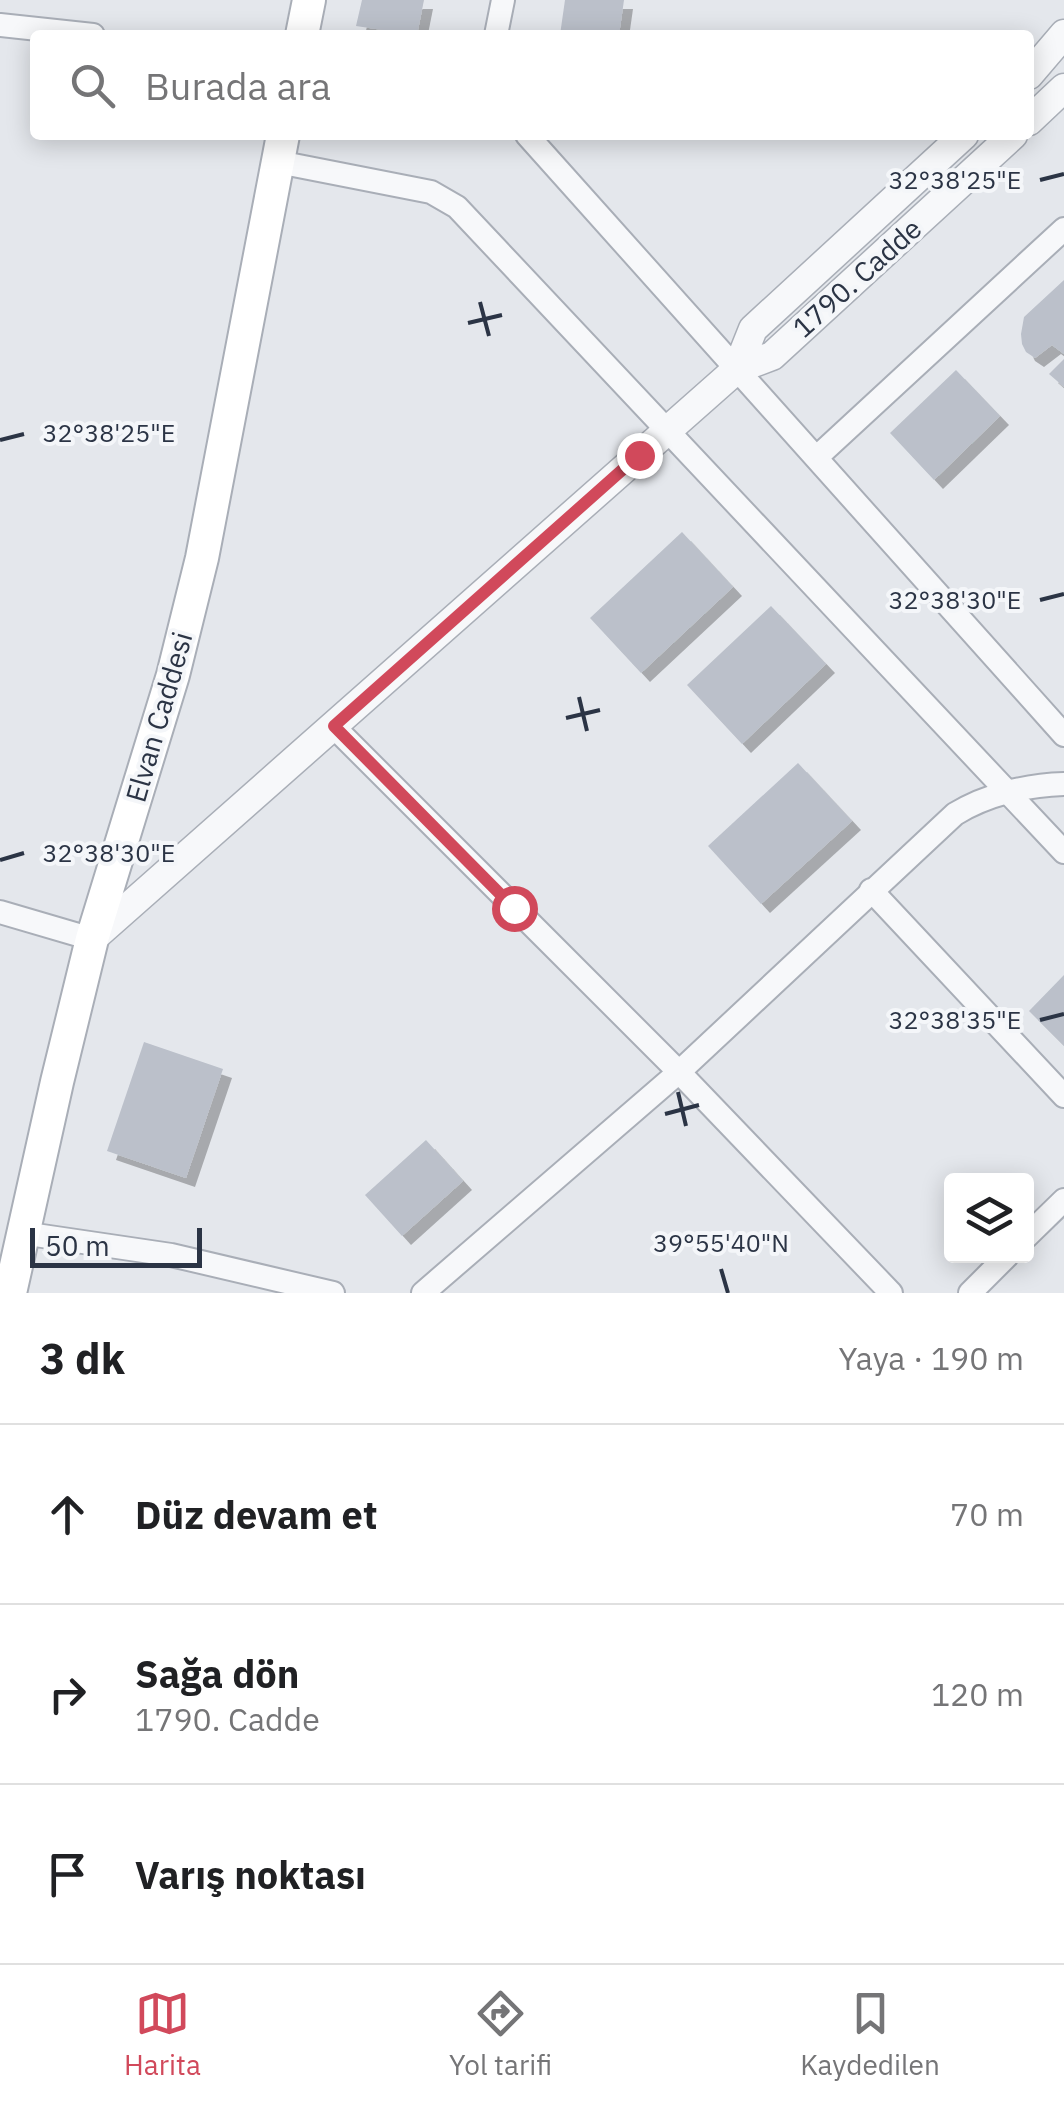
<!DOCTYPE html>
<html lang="tr">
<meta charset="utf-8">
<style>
:root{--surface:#fff;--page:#f6f6f6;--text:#202124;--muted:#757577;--line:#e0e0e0;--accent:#d1495b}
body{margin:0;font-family:"IBM Plex Sans",sans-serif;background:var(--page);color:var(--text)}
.controls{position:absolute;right:30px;bottom:30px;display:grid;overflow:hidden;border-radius:10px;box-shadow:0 5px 25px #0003}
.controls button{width:90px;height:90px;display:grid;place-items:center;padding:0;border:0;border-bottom:2px solid var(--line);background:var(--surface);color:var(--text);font:50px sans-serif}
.scale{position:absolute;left:30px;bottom:25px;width:172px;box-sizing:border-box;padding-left:10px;border:5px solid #2b3445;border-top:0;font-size:28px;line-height:35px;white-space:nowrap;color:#2b3445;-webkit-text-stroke:8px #f4f6f9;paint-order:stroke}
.stop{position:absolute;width:30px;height:30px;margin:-22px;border:8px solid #d1495b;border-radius:50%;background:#fff}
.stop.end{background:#d1495b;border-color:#fff;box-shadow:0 2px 10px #0008}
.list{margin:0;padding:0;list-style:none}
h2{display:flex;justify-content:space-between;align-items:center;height:130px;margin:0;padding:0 40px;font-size:42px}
h2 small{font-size:32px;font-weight:400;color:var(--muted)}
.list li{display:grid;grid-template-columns:65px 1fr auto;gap:30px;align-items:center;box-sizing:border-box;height:180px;padding:0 40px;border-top:2px solid var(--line)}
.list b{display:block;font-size:38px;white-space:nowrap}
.list p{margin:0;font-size:32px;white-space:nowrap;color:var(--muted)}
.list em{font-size:32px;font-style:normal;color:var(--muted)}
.icon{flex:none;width:55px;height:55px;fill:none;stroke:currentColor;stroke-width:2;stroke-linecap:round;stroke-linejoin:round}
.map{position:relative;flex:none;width:1064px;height:1293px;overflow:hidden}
.search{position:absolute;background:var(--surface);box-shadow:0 5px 25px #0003;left:30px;right:30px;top:30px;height:110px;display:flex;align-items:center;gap:25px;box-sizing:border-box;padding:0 35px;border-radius:10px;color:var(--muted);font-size:38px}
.sheet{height:670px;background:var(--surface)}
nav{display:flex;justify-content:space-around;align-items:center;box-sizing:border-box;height:140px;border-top:2px solid var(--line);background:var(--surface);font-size:28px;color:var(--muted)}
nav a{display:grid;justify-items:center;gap:5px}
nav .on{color:var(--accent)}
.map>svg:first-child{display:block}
.building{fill:#bbc0ca;filter:url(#shadow)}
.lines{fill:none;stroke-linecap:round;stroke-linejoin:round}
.minor-casing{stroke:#a9aeb7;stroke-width:26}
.tertiary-casing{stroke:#a9aeb7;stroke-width:31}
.secondary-casing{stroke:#a9aeb7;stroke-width:36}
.minor{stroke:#f7f8fa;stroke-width:22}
.tertiary{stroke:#f7f8fa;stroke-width:28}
.secondary{stroke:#fff;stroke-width:32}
.route{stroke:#d1495b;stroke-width:12}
.ticks{fill:none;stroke:#2b3445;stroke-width:4}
.labels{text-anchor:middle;stroke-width:8;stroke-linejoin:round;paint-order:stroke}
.street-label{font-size:28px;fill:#2b3445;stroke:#f4f6f9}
.ticks-label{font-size:25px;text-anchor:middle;fill:#2b3445;stroke:#f4f6f9;stroke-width:8;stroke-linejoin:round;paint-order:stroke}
</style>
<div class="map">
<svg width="1064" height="1293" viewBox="0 0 1064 1293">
<defs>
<filter id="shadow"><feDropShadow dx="9" dy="9" stdDeviation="0" flood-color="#0004"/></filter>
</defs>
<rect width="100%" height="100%" fill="#e4e7ec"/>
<g class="building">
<polygon points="362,0 424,0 417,35 356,26"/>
<polygon points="565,0 624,0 619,35 560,35"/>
<polygon points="1064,280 1064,354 1052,345 1035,358 1026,352 1022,344 1021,334 1024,317"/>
<polygon points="1064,359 1064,387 1049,374"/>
<polygon points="956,370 1000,416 934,480 890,433"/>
<polygon points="682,532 733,587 641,673 590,618"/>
<polygon points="771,606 826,664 742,744 687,685"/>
<polygon points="798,763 852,821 761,904 708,846"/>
<polygon points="1064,975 1064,1046 1029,1011"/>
<polygon points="144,1042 223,1069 186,1178 107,1151"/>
<polygon points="426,1140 463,1181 402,1236 365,1195"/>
</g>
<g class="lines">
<defs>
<g id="minor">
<polyline points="0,25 93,35"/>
<polyline points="496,35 503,0"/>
<polyline points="527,135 1064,735"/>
<polyline points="278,162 431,192 457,207 1064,852"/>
<polyline points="817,457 1064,229"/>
<polyline points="333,726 679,1072 891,1293"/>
<polyline points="871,890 1064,1096"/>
<polyline points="0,912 92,939"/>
<polyline points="22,1233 171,1255 333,1293"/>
<polyline points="1026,1237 1064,1200"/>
<path d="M 423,1293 L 679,1072 L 955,814 C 986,795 1026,785 1064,784"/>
<polyline points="970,1293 1007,1256"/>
</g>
<g id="tertiary">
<polyline points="1029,75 1064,34"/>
<polyline points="1029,121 1064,88"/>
<polyline points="737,369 753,329 964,135"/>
<polyline points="92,939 737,369 772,356 1013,135"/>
</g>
<g id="secondary">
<polyline points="302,35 309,0"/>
<polyline points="10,1293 57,1082 92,939 173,675 202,558 283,135"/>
</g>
</defs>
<use href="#minor" class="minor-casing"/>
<use href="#tertiary" class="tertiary-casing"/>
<use href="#secondary" class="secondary-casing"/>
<use href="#minor" class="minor"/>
<use href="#tertiary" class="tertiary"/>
<use href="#secondary" class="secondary"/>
</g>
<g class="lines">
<polyline class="route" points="514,908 334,726 639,455"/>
</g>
<path class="ticks" d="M 1040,180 L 1064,174M 480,302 L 489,336M 468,323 L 502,315M 0,440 L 24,434M 1040,600 L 1064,594M 579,697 L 587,731M 566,718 L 600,710M 0,860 L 24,853M 1040,1020 L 1064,1014M 678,1092 L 686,1126M 665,1114 L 699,1105M 721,1269 L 728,1293"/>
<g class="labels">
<g class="street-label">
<text transform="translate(857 278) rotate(-42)" y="10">1790. Cadde</text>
<text transform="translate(159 717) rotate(-74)" y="10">Elvan Caddesi</text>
</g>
</g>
<g class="ticks-label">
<text x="955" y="189">32°38'25"E</text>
<text x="109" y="442">32°38'25"E</text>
<text x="955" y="609">32°38'30"E</text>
<text x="109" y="862">32°38'30"E</text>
<text x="955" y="1029">32°38'35"E</text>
<text x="721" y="1252">39°55'40"N</text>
</g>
</svg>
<div class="controls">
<button><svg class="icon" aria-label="layers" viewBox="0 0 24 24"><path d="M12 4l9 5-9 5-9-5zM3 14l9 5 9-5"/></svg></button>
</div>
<div class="scale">50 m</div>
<div class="stop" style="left:514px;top:908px"></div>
<div class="stop end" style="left:639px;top:455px"></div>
<div class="search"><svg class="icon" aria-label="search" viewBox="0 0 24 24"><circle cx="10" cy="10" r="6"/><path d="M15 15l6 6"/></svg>Burada ara</div>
</div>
<section class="sheet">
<h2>3 dk<small>Yaya · 190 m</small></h2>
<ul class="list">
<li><svg class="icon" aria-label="ahead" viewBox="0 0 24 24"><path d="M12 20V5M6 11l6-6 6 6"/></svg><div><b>Düz devam et</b></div><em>70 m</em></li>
<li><svg class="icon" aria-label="right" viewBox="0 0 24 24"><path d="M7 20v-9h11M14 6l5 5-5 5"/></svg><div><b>Sağa dön</b><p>1790. Cadde</p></div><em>120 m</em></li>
<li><svg class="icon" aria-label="arrive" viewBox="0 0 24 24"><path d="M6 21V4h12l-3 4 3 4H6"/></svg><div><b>Varış noktası</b></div></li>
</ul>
</section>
<nav>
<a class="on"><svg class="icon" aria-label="map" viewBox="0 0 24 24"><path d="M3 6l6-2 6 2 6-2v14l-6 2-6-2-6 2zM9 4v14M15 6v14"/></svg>Harita</a>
<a><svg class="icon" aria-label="directions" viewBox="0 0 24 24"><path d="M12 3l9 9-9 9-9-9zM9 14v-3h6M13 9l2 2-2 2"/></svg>Yol tarifi</a>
<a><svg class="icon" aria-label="saved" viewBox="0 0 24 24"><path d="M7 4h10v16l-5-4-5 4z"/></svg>Kaydedilen</a>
</nav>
